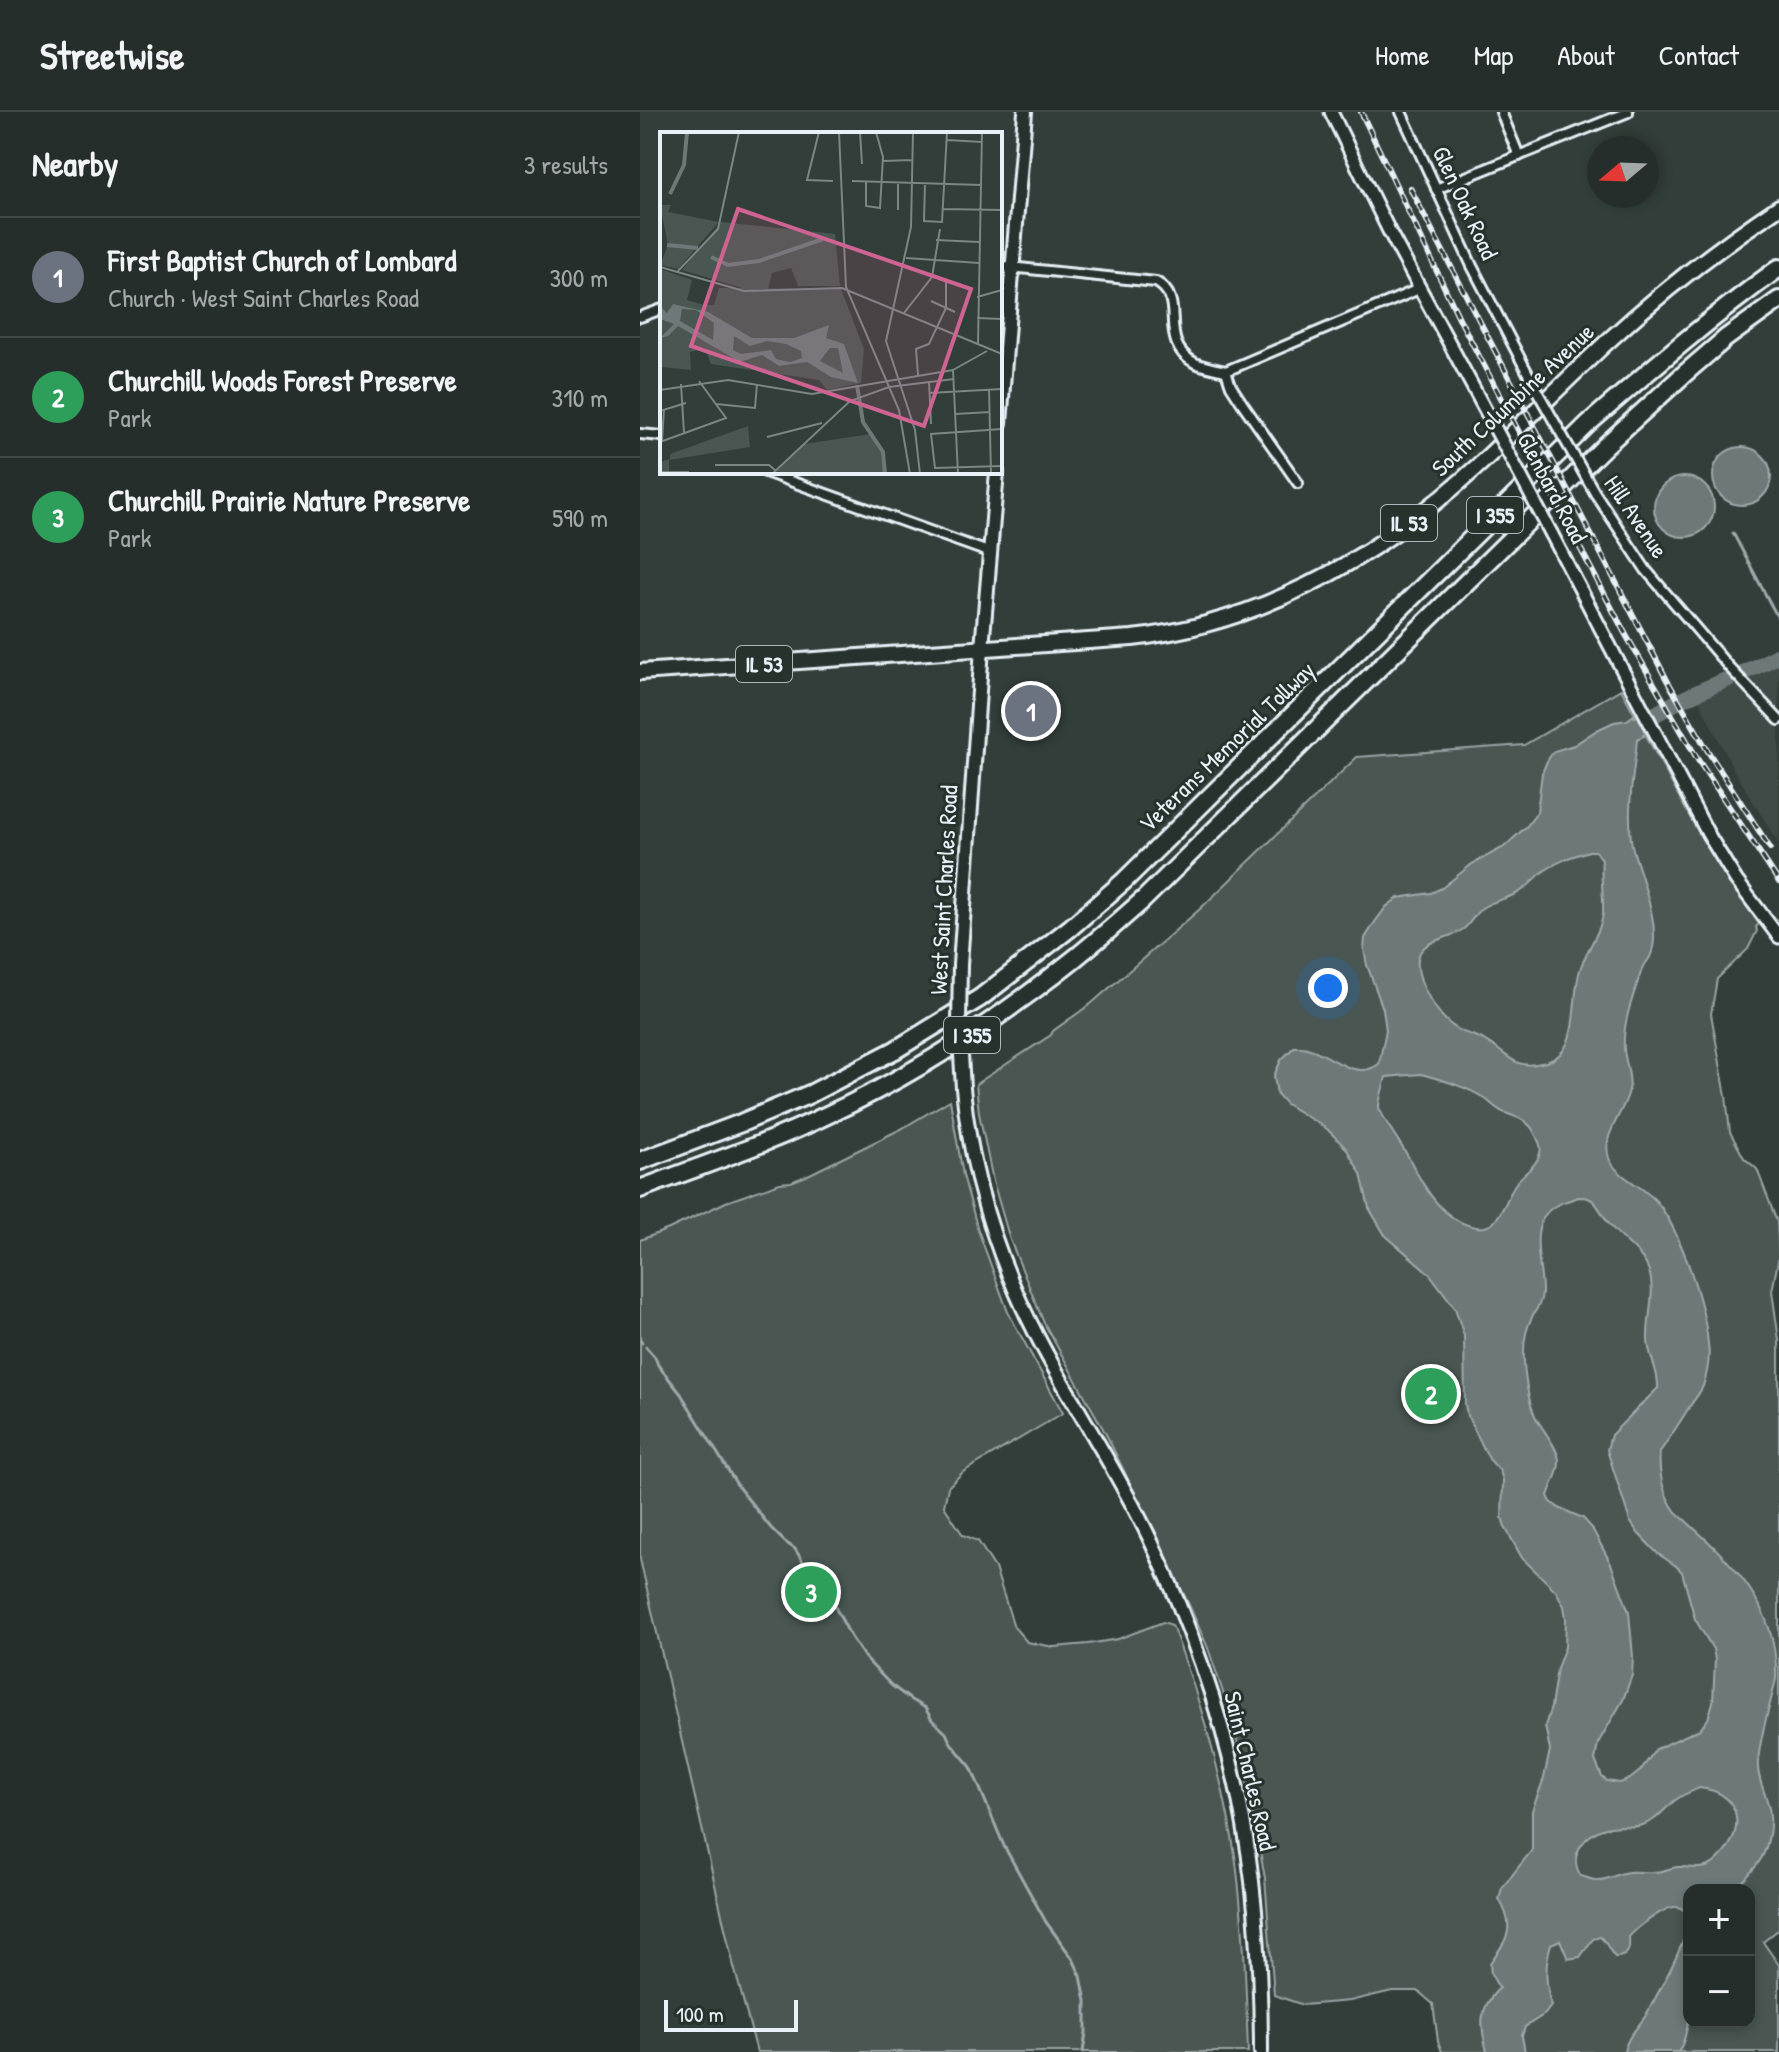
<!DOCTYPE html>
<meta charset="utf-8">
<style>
:root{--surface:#262e2b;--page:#2e3633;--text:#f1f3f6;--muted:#a4a8a9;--line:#424a47;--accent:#bca0f2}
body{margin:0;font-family:"Patrick Hand",sans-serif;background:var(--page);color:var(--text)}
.controls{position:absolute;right:24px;bottom:24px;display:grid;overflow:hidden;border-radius:16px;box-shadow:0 4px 12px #0003}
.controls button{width:72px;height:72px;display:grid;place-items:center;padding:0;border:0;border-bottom:2px solid var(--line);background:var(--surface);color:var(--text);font:40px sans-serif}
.compass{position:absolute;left:947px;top:24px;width:72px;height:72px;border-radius:50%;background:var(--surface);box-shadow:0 4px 12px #0003;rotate:251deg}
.scale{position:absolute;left:24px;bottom:20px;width:134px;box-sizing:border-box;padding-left:8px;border:4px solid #e8f1f8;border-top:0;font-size:22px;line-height:28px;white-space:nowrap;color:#e8f1f8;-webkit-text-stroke:6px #26332d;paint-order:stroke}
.you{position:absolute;left:688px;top:876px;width:28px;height:28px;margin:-20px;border:6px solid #fff;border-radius:50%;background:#1a73e8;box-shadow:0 0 0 12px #1a73e833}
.badge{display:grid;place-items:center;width:52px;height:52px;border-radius:50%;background:var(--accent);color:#fff;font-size:26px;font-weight:700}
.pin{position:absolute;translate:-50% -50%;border:4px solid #fff;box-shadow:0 2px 8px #0006}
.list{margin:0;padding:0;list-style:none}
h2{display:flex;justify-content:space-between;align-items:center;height:104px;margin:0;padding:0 32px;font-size:34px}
h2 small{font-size:26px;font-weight:400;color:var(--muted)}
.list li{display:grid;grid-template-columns:52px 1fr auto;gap:24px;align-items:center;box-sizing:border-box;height:120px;padding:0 32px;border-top:2px solid var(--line)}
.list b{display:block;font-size:30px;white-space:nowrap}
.list p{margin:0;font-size:26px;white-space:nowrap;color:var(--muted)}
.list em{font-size:26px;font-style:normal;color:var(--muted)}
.map{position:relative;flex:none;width:1139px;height:1940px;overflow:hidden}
header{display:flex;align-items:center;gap:48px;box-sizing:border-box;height:112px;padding:0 40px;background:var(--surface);border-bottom:2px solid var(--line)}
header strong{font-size:38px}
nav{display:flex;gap:44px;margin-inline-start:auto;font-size:28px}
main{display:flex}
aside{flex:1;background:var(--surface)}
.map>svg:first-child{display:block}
.built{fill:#3f4b46}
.green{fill:#495651;stroke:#98a4a4;stroke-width:2;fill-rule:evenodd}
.water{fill:#6d7978;stroke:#9ea9ab;stroke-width:2;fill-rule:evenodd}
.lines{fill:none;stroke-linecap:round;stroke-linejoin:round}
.stream{stroke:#9ea9ab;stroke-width:3}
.river{stroke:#6d7978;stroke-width:16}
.minor-casing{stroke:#e8f1f8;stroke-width:14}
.tertiary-casing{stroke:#e8f1f8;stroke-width:17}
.secondary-casing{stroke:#e8f1f8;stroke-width:18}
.primary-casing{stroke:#e8f1f8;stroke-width:20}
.motorway-casing{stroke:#e8f1f8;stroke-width:22}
.minor{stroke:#26332d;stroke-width:8}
.tertiary{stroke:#26332d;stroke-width:11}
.secondary{stroke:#26332d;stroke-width:12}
.primary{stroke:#26332d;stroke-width:14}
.motorway{stroke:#26332d;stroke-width:16}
.rail-casing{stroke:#e8f1f8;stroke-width:6}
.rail{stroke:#26332d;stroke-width:3;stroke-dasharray:9;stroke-linecap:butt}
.minor-bridge-casing{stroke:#e8f1f8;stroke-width:14;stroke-linecap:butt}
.tertiary-bridge-casing{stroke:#e8f1f8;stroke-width:17;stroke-linecap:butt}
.secondary-bridge-casing{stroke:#e8f1f8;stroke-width:18;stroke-linecap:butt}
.minor-bridge{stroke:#26332d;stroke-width:8}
.tertiary-bridge{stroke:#26332d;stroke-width:11}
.secondary-bridge{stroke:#26332d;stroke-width:12}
.labels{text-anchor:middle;stroke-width:6;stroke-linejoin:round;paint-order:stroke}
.shield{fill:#26332d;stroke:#aeb8bb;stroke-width:2}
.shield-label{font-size:22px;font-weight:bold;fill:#e8f1f8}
.street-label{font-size:24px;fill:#e8f1f8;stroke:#26332d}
.inset-river{fill:none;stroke:#6d7978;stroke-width:4}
.inset-road{fill:none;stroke:#7b8685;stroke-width:2}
.view{fill:#cf6492;fill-opacity:0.15;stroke:#cf6492;stroke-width:4}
.inset-edge{fill:none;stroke:#e8f1f8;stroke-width:4}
</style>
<header>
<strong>Streetwise</strong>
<nav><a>Home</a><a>Map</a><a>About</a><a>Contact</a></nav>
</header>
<main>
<aside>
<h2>Nearby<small>3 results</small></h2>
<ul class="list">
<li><span class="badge" style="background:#6b7280">1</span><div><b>First Baptist Church of Lombard</b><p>Church · West Saint Charles Road</p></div><em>300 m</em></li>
<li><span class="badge" style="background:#2e9e5b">2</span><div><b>Churchill Woods Forest Preserve</b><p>Park</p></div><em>310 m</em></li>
<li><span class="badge" style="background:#2e9e5b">3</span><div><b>Churchill Prairie Nature Preserve</b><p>Park</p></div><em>590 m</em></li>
</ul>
</aside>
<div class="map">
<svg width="1139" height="1940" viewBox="0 0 1139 1940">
<rect width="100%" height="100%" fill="#323e39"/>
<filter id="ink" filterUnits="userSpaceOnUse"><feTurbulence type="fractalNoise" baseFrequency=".0125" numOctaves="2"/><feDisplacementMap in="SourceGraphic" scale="16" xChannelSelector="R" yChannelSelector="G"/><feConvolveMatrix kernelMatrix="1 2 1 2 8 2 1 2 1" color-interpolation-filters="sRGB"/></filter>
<g filter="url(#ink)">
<polygon class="built" points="1139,543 1139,732 1094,658 1055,581 1071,575"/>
<g class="green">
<path d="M 981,577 L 1051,707 L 1077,751 L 1119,812 L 1116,815 L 1117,819 L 1108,837 L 1077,867 L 1071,902 L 1086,984 L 1090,1020 L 1104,1046 L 1117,1057 L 1137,1110 L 1139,1144 L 1132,1179 L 1139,1228 L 1139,1817 L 1123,1830 L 1139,1853 L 1139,1940 L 802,1940 L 798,1929 L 793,1892 L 778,1879 L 752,1879 L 710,1889 L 663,1893 L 634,1883 L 625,1766 L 604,1654 L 587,1592 L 568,1536 L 550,1495 L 466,1322 L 404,1211 L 370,1128 L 353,1069 L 339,1001 L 336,972 L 411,923 L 413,919 L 452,891 L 560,797 L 717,645 L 884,633 ZM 1049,1778 L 1109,1778 L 1109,1910 L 1049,1910 Z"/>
<path d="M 310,988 L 323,1063 L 338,1118 L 368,1200 L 423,1301 L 323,1360 L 308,1375 L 304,1394 L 323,1423 L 338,1429 L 355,1456 L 374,1515 L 387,1530 L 414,1535 L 448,1532 L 478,1527 L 523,1510 L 532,1513 C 561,1590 584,1668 596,1750 C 604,1813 606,1877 608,1940 L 117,1940 L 93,1851 L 0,1447 L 0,1128 L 29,1117 L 86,1090 L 140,1071 L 151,1070 L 166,1064 L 261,1017 Z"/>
</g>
<g class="water">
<circle cx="1102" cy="364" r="29"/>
<circle cx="1044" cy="395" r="30"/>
<path d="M 994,603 L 1004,624 L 997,627 C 995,653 989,681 990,707 C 990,717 990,728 993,737 C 1000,765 1030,831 1003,854 C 995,880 982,909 984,937 C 985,950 992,965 989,978 C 984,1002 961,1022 969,1046 C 976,1065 1004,1074 1017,1090 C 1041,1120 1065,1194 1068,1232 C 1070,1245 1067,1262 1063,1274 C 1060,1281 1054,1288 1050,1294 C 1040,1310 1030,1325 1020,1340 C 1018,1361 1023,1383 1036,1400 C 1086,1445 1139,1490 1136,1567 C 1130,1595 1120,1622 1118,1651 C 1117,1665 1124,1678 1128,1692 C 1133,1708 1129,1736 1119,1750 C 1112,1760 1103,1769 1095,1778 L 1049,1778 L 1049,1808 C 1047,1801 1044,1795 1035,1795 C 1024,1795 996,1816 989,1825 C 990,1837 989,1845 975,1845 C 969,1839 967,1830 960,1825 L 953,1827 L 940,1845 L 928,1847 L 920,1828 L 911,1832 C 904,1855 906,1872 911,1894 L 905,1902 L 885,1915 L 882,1924 L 885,1940 L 847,1940 C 840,1912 838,1898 859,1876 L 851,1862 L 850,1851 C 868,1826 876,1816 859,1787 L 862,1776 L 892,1738 L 892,1699 L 904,1666 L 910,1638 L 905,1614 L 911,1595 L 917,1556 L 925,1535 L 926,1506 L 924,1494 L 916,1479 L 882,1446 L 865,1415 L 862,1405 L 863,1368 L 860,1359 L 849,1347 L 827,1303 L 825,1292 L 824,1224 L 815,1196 L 789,1161 L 745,1123 L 729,1096 L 721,1062 L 706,1036 L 687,1017 L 646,992 L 637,982 L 634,964 L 641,948 L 654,935 C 686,932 710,973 739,952 L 746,918 L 743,897 L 727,853 L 724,838 L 725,826 L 735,810 L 746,795 L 758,786 L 791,781 L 802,776 L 832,752 L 864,735 L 887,714 L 897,700 L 902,661 L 907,649 L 914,639 L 934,633 L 957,618 L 974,610 L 987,608 ZM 949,739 L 955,739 L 962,747 C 960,765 964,783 963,802 C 961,821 945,839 940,858 C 932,882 938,920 922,940 C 916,947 909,950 901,951 C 874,958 868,942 847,930 C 839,924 828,923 819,918 C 799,908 775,869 778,847 C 781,827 808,828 822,818 C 830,813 834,802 842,796 C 852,789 866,787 876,782 C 887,777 895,766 904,759 C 918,749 933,744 949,739 ZM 781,962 C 802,968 825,974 844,986 C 850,990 856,997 863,1000 C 878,1006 890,1008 896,1024 C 899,1030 902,1035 900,1041 C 897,1055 881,1062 874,1074 C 868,1085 862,1102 853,1111 C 848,1115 842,1116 836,1115 C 803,1110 783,1074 770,1048 C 765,1038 739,1001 739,995 C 739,986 744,974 746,965 ZM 938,1085 C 945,1085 950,1085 955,1091 C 960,1097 964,1105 969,1112 C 981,1128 1002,1139 1009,1159 C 1016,1181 1007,1205 1008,1228 C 1008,1244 1019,1258 1018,1276 L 971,1323 L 967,1338 L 990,1409 L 998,1421 L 1017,1441 L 1036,1454 L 1042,1460 L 1055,1507 L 1073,1537 L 1075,1547 L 1073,1590 L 1068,1607 L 1060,1617 L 1016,1637 L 1000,1659 L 990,1667 L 980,1671 L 967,1669 L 962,1665 L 955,1648 L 958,1631 L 983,1588 L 992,1563 L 993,1545 L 989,1500 L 971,1452 L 952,1416 L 943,1406 L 919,1396 L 911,1390 L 908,1384 C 911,1373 920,1360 919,1349 C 919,1338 902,1316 896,1306 C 888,1291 883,1256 884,1239 C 884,1227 887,1214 893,1203 C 898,1195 901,1191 902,1181 C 903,1154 885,1112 915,1094 C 922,1090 931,1088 938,1085 ZM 1059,1676 C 1107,1680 1105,1726 1074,1751 C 1062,1760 1051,1754 1038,1755 C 1029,1756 1022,1760 1013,1760 C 1005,1761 996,1759 988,1760 C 978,1761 969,1768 958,1768 C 953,1769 946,1765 941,1764 C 926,1742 948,1718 971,1715 C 987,1712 996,1719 1013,1708 C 1022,1702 1028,1693 1037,1687 C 1043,1682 1052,1680 1059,1676 Z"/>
<path d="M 1049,1812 C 1049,1844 1056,1915 1038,1940 L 984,1940 C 987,1924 998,1916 1006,1903 C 1022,1874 1039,1844 1049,1812 Z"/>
</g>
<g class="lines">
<g class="stream">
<polyline points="1093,421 1139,508"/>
<polyline points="0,1228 2,1231"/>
<polyline points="6,1235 15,1245 18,1253 41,1282 99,1376 131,1416 145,1430 155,1437 165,1453 186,1478 211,1525 225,1546 251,1573 271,1588 285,1596 292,1608 306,1621 310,1630 331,1655 364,1734 406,1810 433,1847 441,1864 446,1889 446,1921 443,1940"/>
</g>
<path class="river" d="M 983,627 C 1029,584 1085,573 1139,543"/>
<defs>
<g id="minor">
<polyline points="761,0 832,154 897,279"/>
<polyline points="861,0 879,44"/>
<polyline points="796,77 988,0"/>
<path d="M 360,154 L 516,170 C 549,188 515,229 555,251 C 565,255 576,257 586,259 L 779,177"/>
<polyline points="0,205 22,197"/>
<polyline points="586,259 591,274 602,291 658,371"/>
<polyline points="0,322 22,324"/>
<polyline points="125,360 351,441"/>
<polyline points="955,381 1006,458 1088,554 1139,608"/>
</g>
<g id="tertiary">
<polyline points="691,0 749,119 856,318"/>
<polyline points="911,421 1068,722 1096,768 1139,825"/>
</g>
<g id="secondary">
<polyline points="360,311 385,0"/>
<polyline points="320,853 342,536 357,360"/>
<path d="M 323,976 C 331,1063 357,1147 397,1224 C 432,1292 476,1356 509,1425 C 549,1509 580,1596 599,1687 C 616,1770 621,1856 621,1940"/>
</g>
<path id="primary" d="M 0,560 L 492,526 C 625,511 742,442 840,352 C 883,312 924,270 967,230 C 1020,181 1079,135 1139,95"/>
<g id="motorway">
<path d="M 0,1049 L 101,1011 L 170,982 L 255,938 L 340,886 L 430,816 L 484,769 L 949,311 C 1011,257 1072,204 1139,156"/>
<path d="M 0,1077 C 63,1053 127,1032 187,1003 C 304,949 408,874 503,788 L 966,333 L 1043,263 L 1086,226 L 1139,188"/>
</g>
</defs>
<use href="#minor" class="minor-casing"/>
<use href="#tertiary" class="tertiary-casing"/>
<use href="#secondary" class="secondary-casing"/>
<use href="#primary" class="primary-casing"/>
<use href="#motorway" class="motorway-casing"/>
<use href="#minor" class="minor"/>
<use href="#tertiary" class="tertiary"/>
<use href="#secondary" class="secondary"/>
<use href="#primary" class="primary"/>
<use href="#motorway" class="motorway"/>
<defs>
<g id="rail">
<polyline points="721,0 820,208 986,523 1058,648 1139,770"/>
<polyline points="770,76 1027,568 1069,641 1130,736"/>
</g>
</defs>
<use href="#rail" class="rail-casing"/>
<use href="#rail" class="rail"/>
<defs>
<polyline id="minor-bridge" points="897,279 955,381"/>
<polyline id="tertiary-bridge" points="856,318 911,421"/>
<polyline id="secondary-bridge" points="320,853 319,910 323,976"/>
</defs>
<use href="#minor-bridge" class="minor-bridge-casing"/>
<use href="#tertiary-bridge" class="tertiary-bridge-casing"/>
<use href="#secondary-bridge" class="secondary-bridge-casing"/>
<use href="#minor-bridge" class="minor-bridge"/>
<use href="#tertiary-bridge" class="tertiary-bridge"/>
<use href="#secondary-bridge" class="secondary-bridge"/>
</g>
</g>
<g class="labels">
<g class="shield">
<rect x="827" y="385" width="56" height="36" rx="6"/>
<rect x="741" y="393" width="56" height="36" rx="6"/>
<rect x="96" y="534" width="56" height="36" rx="6"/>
<rect x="304" y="905" width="56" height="36" rx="6"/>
</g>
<g class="shield-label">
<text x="855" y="411">I 355</text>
<text x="769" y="419">IL 53</text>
<text x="124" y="560">IL 53</text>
<text x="332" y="931">I 355</text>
</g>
<g class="street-label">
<text transform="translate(825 91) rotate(65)" y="8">Glen Oak Road</text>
<text transform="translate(873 288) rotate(-43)" y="8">South Columbine Avenue</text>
<text transform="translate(912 376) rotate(62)" y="8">Glenbard Road</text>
<text transform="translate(996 405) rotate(56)" y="8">Hill Avenue</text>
<text transform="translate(587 635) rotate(-44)" y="8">Veterans Memorial Tollway</text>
<text transform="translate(304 778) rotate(-87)" y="8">West Saint Charles Road</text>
<text transform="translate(610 1659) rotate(77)" y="8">Saint Charles Road</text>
</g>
</g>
<g transform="translate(20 20)">
<rect width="342" height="342" fill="#323e39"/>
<path d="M 0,73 L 11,73 L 8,80 L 59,90 L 18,137 L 0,133 L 8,113 ZM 61,90 L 175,102 L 180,154 L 138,154 L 131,136 L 112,141 L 108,158 L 92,159 L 22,138 ZM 0,137 L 32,148 L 27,168 L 44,173 L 54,173 L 59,156 L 181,157 L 204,217 L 201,251 L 167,258 L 159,248 L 51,232 L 45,216 L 30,220 L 31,238 L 2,235 ZM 88,294 L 90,315 L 9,328 L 9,339 L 0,339 L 0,330 L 10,327 L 10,322 ZM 211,302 L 222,321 L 225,342 L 114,342 L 144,312 Z" fill="#495651"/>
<path d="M 13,172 L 48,180 L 92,206 L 134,206 L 169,193 L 166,206 L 184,212 L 198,251 L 171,245 L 147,230 L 119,234 L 102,223 L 80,230 L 18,194 L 8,204 L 0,206 L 14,192 L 0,187 L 0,174 L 7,181 ZM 22,177 L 36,178 L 54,191 L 53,208 L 20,189 ZM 74,204 L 90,214 L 107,209 L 126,212 L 141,219 L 142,226 L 130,230 L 116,227 L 111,218 L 81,222 L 73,218 ZM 170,216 L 178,216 L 183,241 L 160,229 Z" fill="#6d7978" fill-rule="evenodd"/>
<path class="inset-river" d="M 10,62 L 24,33 L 27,0M 7,113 L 38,116M 51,125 L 68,133 L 99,129 L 163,107M 197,253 L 203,290 L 223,320 L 225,342"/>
<path class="inset-road" d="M 159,0 L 147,48 L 173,49M 179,0 L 186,155 L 239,278 L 250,342M 200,0 L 202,32M 253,0 L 251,95 L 226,209 L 255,298 L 260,342M 287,8 L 322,10M 223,29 L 253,28M 192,49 L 321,53M 206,49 L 206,74 L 220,76 L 223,25 L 216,0M 265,51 L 264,89 L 282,90 L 287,0M 283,77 L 342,78M 238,78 L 238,50M 276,108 L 319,110M 246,126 L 319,131M 0,135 L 84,159 L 182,156 L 342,222M 18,139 L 58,97 L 79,0M 317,165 L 342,158M 271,169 L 295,180M 244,181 L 272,145 L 280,97M 317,186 L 342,187M 318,212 L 322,0M 258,243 L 256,217 L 269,212 L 286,176 L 286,147M 269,249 L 271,292M 21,252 L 24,301M 329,257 L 331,342M 0,258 L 68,248 L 152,262 L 293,238M 269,261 L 342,257M 56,272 L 95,276 L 97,252M 0,279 L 26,271M 295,282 L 330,280M 342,297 L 271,302 L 275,336 L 342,334M 107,305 L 162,291M 2,309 L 4,277M 0,310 L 66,286 L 39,249M 55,333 L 109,333 L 115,338M 0,340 L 29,340M 112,342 L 190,269 L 229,255 L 294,247M 298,342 L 293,238 L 327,219"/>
<path class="view" d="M 78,77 L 311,157 L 264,294 L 31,214 Z"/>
<rect width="342" height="342" class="inset-edge"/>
</g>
</svg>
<div class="controls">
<button>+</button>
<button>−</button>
</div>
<svg class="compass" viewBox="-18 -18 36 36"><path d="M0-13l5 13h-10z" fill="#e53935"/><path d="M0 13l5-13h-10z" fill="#a4a8a9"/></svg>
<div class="scale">100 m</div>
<div class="you"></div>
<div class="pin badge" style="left:391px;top:599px;background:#6b7280">1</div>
<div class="pin badge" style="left:791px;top:1282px;background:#2e9e5b">2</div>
<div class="pin badge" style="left:171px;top:1480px;background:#2e9e5b">3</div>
</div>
</main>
